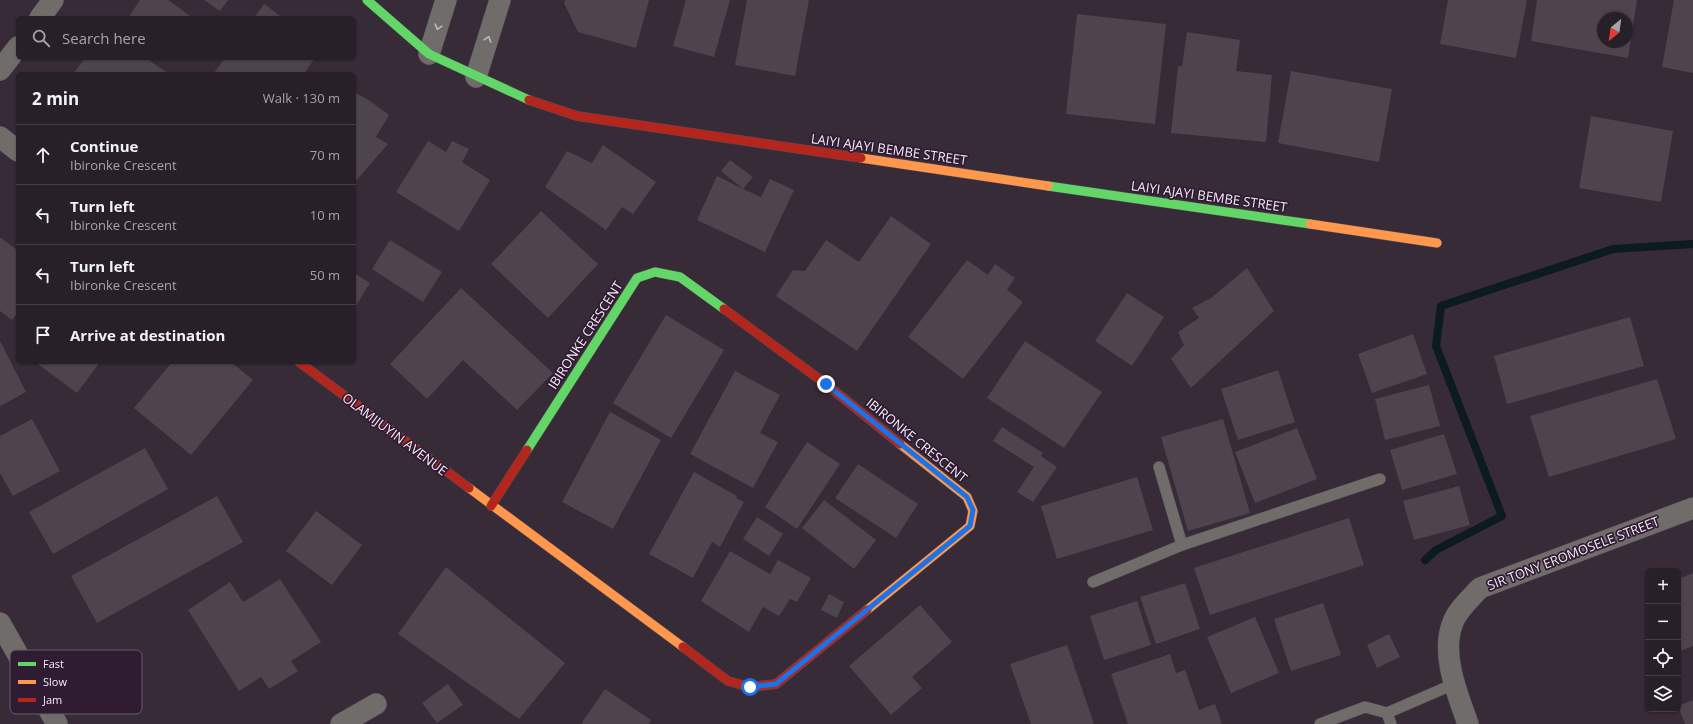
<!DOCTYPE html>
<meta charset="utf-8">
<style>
:root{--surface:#282029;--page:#302831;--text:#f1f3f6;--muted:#a5a3a8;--line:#443e46}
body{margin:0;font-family:"Open Sans",sans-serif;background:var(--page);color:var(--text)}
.controls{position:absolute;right:12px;bottom:12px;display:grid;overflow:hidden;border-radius:6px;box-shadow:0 1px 3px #0004}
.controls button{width:36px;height:36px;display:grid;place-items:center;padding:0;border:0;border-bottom:1px solid var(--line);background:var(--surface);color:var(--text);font:20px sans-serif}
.compass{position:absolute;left:1597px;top:12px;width:36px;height:36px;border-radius:50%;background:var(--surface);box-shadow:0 1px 3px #0004;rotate:209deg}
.stop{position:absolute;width:12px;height:12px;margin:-9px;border:3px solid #1a73e8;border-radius:50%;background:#fff}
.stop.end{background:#1a73e8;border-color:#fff;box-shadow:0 1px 4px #0008}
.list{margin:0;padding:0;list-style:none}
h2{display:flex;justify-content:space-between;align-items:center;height:52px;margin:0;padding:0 16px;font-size:17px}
h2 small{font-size:13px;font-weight:400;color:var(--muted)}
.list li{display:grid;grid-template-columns:26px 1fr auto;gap:12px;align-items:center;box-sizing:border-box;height:60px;padding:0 16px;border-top:1px solid var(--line)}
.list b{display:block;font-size:15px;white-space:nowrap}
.list p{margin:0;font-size:13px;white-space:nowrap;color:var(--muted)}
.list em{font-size:13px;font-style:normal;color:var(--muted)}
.icon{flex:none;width:22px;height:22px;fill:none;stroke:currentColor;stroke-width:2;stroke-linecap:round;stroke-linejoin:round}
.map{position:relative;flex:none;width:1693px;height:724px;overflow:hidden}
.search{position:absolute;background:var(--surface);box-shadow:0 1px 3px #0004;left:16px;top:16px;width:340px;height:44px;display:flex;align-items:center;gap:10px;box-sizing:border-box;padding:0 14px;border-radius:6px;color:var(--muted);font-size:15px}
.panel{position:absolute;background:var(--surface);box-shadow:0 1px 3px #0004;left:16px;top:72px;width:340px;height:292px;border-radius:6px}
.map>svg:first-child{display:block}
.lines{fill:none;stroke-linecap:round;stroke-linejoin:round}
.stream{stroke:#0b1b1f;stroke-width:8}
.building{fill:#4d444e;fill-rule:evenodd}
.lane-casing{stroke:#544a55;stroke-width:12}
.street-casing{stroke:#544a55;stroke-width:22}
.fast-casing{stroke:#544a55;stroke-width:10}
.slow-casing{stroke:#544a55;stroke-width:10}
.jam-casing{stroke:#544a55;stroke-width:10}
.lane{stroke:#706c6a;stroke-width:11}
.street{stroke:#706c6a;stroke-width:21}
.fast{stroke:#63d668;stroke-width:9}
.slow{stroke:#ff974d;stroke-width:9}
.jam{stroke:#b3261e;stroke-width:9}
.oneway{stroke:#c0b7bf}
.route{stroke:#1a73e8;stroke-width:5}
.labels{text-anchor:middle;stroke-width:3.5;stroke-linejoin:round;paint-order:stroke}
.street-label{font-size:13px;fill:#f6e9f8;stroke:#301c32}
.key{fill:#301c32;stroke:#6b5a6d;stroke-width:1}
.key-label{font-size:11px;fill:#f6e9f8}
</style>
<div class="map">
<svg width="1693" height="724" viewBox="0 0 1693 724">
<rect width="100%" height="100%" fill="#362b37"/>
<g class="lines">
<polyline class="stream" points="1425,560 1436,550 1502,516 1436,346 1441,306 1613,249 1693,244"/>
</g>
<g class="building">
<polygon points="140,0 168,0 193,18 128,18"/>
<polygon points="204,0 228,0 220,11"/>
<polygon points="565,0 649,0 636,48 578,32 564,3"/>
<polygon points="686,0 730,0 714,57 673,46"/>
<polygon points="747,0 809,0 795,76 735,65"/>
<polygon points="1448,0 1527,0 1516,58 1440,44"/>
<path d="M 1537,0 L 1637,0 L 1628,58 L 1531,41 ZM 1603,18 L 1627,18 L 1627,42 L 1603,42 Z"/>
<polygon points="1674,0 1693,0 1693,73 1662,67"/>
<polygon points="264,4 283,18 254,18"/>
<polygon points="1077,14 1166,24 1155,124 1066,114"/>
<polygon points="1187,32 1240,40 1236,71 1272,75 1266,142 1171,133 1178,66 1182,66"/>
<polygon points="85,58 146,58 166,72 164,74 73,74"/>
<polygon points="225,58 315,58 304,74 213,74"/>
<polygon points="1291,71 1392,89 1379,162 1278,143"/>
<polygon points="354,92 370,101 389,115 376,137 388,144 354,183"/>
<polygon points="1591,116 1673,131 1661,202 1579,188"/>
<polygon points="428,141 446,152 452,141 469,149 462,162 490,180 459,231 396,192"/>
<polygon points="603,145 656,182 633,214 622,207 606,230 545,187 567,151 592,163"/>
<polygon points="730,160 753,177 743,189 761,197 770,179 794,190 765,252 697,220 717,176 743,189 721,171"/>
<polygon points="541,211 598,264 548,318 491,264"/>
<polygon points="891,216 931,244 857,351 776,296 793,270 805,271 826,240 859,262"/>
<polygon points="0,237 18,251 18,312 12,320 0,311"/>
<polygon points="390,240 442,272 423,302 372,269"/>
<polygon points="967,260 988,275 995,264 1015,278 1007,290 1023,302 963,379 908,337"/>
<polygon points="1247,268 1274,311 1191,388 1171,359 1184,345 1178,332 1199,318 1192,308 1211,298"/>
<polygon points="354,273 370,283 354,309"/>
<polygon points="461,288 553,373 517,410 463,360 427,399 390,364"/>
<polygon points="1127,293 1164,317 1132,366 1095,341"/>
<polygon points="666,315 724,350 671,438 613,403"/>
<polygon points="1630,317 1644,366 1507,404 1494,356"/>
<polygon points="1413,334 1427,374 1372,393 1358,354"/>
<polygon points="0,341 26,392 0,406"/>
<polygon points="1025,341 1102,392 1064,448 987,398"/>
<polygon points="35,362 100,362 77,393"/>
<polygon points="172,362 231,362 253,380 191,455 134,408"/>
<polygon points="1278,370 1295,422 1238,440 1221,389"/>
<polygon points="735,371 780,395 760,433 778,442 753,488 690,454"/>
<polygon points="1657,379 1676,439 1549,477 1530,416"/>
<polygon points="1429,385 1440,426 1385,440 1375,399"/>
<polygon points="610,412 661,440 613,529 562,502"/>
<polygon points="32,419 60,471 13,496 0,473 0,436"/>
<polygon points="1223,419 1250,513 1188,531 1161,437"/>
<polygon points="1002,427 1043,453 1041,456 1057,467 1033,502 1017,492 1034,467 993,441"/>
<polygon points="1297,428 1317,479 1255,503 1235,452"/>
<polygon points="1444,434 1457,474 1402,490 1390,450"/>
<polygon points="807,442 840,464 797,529 765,507"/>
<polygon points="145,448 168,489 53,554 29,512"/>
<polygon points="858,464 918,504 896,538 835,498"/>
<polygon points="694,472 737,496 736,498 744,502 720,547 712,542 693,578 649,554"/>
<polygon points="1137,477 1153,530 1057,559 1041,506"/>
<polygon points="1459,486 1470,525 1414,540 1403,501"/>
<polygon points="217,496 243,542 97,623 71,576"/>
<polygon points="824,500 876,540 854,569 802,528"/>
<polygon points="316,511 362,545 332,585 286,551"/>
<polygon points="757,517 783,534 769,556 743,539"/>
<polygon points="1349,518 1364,565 1210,615 1194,568"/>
<polygon points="730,551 770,574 778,560 811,578 797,602 790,599 779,616 763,607 749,632 701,601"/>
<polygon points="446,567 565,663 519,719 398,634"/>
<polygon points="1693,573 1693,646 1678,652 1678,579"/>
<polygon points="280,579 321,642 291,661 298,671 269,689 261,677 239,691 188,610 230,582 243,602"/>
<polygon points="1185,583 1200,629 1156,644 1140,597"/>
<polygon points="829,594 844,602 837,618 821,610"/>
<polygon points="1137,601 1151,645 1104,660 1090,616"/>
<polygon points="1323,603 1341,655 1291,671 1274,619"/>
<polygon points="920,605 952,642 912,677 922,688 891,715 849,666"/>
<polygon points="1255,617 1279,673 1231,693 1207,637"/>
<polygon points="1389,634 1400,657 1377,668 1367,645"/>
<polygon points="1067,645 1094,724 1031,724 1010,664"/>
<polygon points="1170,654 1176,673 1185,670 1199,710 1215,704 1222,724 1128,724 1111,674"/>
<polygon points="448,684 463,705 437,723 422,703"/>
<polygon points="605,689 651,720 649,724 581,724"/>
<polygon points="1693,700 1693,724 1685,724 1678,706"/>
</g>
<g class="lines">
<defs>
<g id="lane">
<polyline points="1159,467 1182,545"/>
<polyline points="1093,582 1182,545 1380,479"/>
<polyline points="1387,713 1391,724"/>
<polyline points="1320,724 1365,707 1387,713 1454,684"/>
</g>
<g id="street">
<polyline points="40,18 53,0"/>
<polyline points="429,54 446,0"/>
<polyline points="0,70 18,47"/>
<polyline points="476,77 500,0"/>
<polyline points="0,137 18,151"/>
<polyline points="0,623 57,724"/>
<polyline points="341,724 376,704"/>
<path d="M 1468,724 C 1458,695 1441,656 1452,625 C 1456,611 1470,599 1480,588 L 1693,508"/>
</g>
<g id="fast">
<polyline points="367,0 429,54 529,100"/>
<polyline points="1048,186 1310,224"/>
<polyline points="527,450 637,278 655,272 680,277 724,309"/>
</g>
<g id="slow">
<polyline points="861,158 1048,186"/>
<polyline points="1310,224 1437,243"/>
<polyline points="469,488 683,647"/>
<polyline points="867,610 970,526 973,511 967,497 900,444"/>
</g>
<g id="jam">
<polyline points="529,100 577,116 861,158"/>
<polyline points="724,309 826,384 900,444"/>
<polyline points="299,362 469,488"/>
<polyline points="491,506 527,450"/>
<polyline points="683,647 728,681 750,687 776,684 867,610"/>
</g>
</defs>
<use href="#lane" class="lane-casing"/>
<use href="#street" class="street-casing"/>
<use href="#fast" class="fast-casing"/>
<use href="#slow" class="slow-casing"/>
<use href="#jam" class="jam-casing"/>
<use href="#lane" class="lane"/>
<use href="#street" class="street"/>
<use href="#fast" class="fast"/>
<use href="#slow" class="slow"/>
<use href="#jam" class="jam"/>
</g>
<defs><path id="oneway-chevron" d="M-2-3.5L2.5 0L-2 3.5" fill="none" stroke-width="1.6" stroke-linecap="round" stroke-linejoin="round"/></defs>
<g class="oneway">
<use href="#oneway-chevron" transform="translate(438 27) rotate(107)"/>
<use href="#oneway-chevron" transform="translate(488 39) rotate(-72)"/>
</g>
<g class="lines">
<polyline class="route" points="750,687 776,684 970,526 973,510 967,497 826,384"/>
</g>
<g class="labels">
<g class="street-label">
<text transform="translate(889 149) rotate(8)" y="5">LAIYI AJAYI BEMBE STREET</text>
<text transform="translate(1209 196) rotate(8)" y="5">LAIYI AJAYI BEMBE STREET</text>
<text transform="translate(585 335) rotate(-57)" y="5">IBIRONKE CRESCENT</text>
<text transform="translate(395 434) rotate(37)" y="5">OLAMIJUYIN AVENUE</text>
<text transform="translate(917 440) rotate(39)" y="5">IBIRONKE CRESCENT</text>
<text transform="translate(1573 553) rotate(-21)" y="5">SIR TONY EROMOSELE STREET</text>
</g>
</g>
<rect x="10" y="650" width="132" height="64" rx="6" class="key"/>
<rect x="18" y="662" width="18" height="4" fill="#63d668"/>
<rect x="18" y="680" width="18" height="4" fill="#ff974d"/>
<rect x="18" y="698" width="18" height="4" fill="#b3261e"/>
<g class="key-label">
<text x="43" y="668">Fast</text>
<text x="43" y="686">Slow</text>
<text x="43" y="704">Jam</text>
</g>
</svg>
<div class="controls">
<button>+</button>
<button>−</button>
<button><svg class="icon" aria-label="locate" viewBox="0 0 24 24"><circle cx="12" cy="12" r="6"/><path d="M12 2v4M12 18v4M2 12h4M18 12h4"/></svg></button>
<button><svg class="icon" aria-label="layers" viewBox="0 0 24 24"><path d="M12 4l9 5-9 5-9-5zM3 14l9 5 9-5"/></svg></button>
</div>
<svg class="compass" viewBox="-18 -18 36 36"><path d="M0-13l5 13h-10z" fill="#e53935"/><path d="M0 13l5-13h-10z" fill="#a5a3a8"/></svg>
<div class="stop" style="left:750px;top:687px"></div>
<div class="stop end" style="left:826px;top:384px"></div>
<div class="search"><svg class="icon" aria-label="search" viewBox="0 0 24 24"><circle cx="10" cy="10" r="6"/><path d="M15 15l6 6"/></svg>Search here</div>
<section class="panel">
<h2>2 min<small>Walk · 130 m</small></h2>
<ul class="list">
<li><svg class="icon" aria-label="ahead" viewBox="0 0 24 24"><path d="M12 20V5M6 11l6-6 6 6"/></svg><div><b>Continue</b><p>Ibironke Crescent</p></div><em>70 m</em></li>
<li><svg class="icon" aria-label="left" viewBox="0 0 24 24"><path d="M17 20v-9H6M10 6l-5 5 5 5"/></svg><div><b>Turn left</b><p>Ibironke Crescent</p></div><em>10 m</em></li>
<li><svg class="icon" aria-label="left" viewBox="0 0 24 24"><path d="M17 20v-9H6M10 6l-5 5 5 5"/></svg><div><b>Turn left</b><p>Ibironke Crescent</p></div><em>50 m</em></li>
<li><svg class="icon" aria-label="arrive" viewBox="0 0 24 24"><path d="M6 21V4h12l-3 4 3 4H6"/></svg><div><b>Arrive at destination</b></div></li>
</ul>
</section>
</div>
